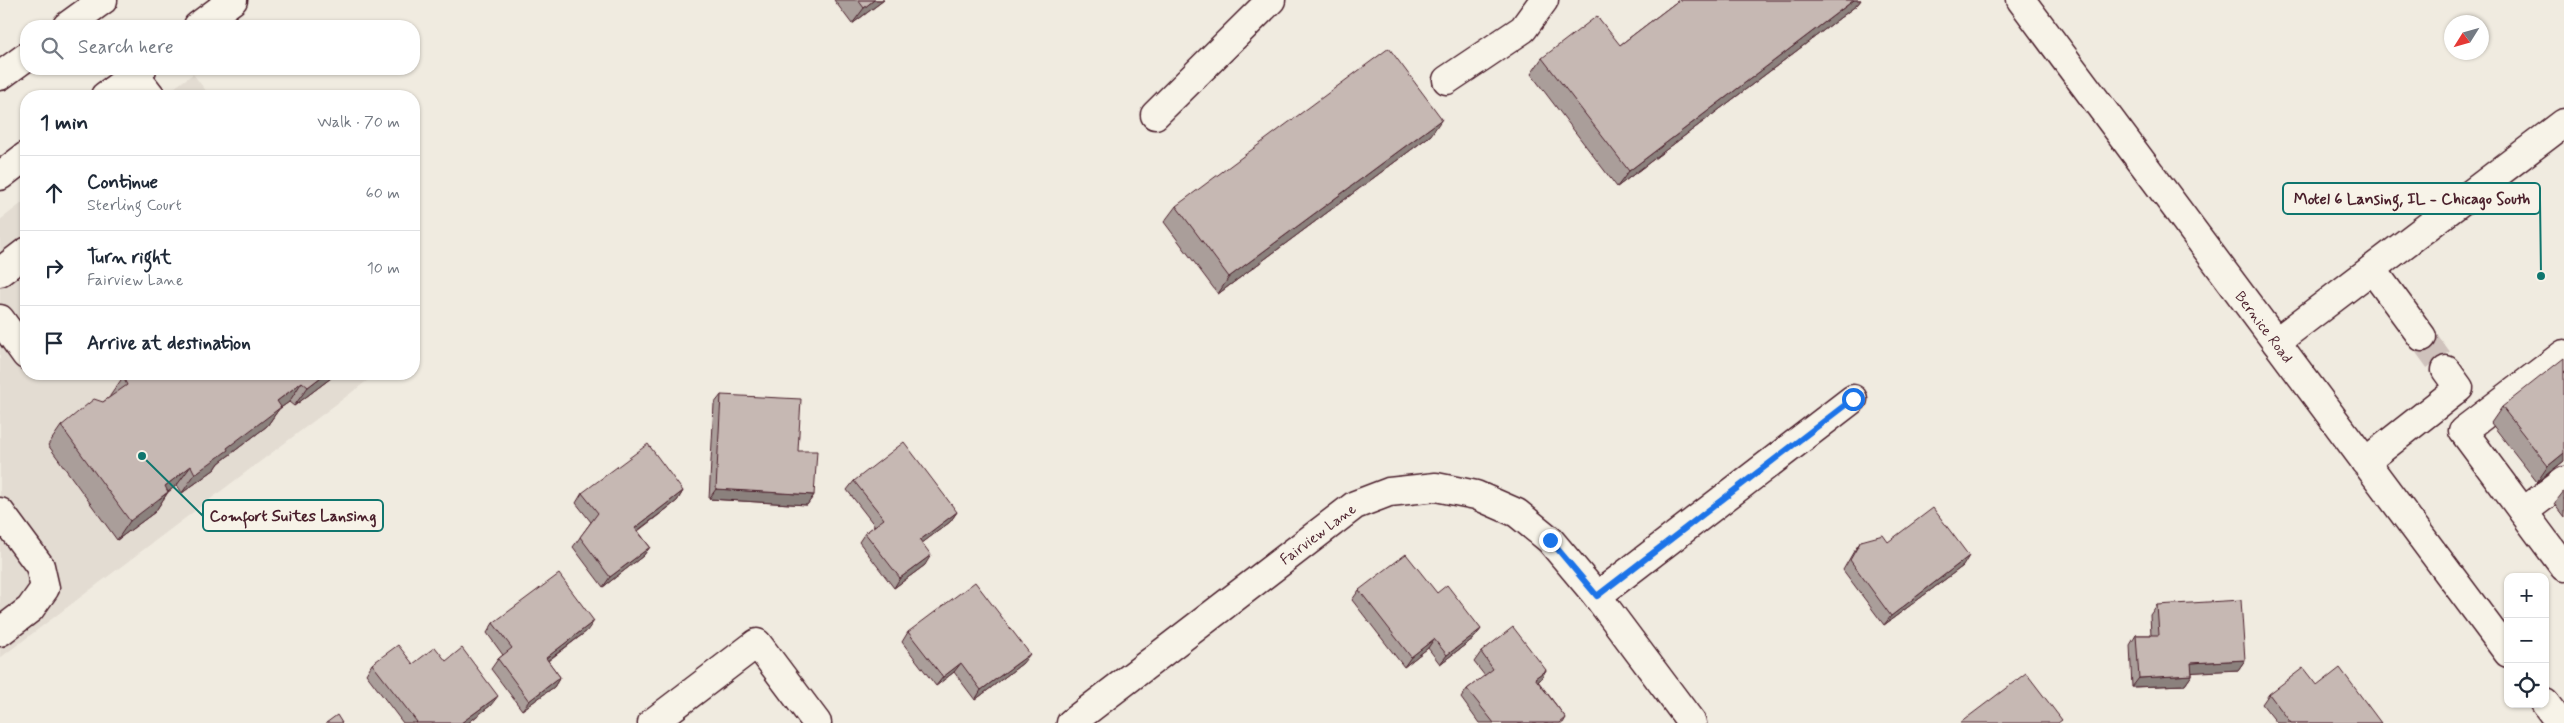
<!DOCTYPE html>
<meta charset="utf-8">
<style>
:root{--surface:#fff;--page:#f6f6f7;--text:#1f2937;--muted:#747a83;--line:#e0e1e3}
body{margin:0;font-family:Mynerve,sans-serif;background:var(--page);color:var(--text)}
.controls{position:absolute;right:15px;bottom:15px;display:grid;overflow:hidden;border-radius:10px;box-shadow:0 1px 4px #0004}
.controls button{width:45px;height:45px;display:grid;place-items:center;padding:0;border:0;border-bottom:1px solid var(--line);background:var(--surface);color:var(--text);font:25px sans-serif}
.compass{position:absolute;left:2444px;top:15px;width:45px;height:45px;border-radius:50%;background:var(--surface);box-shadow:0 1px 4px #0004;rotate:233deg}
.stop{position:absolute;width:15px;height:15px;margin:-11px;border:4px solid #1a73e8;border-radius:50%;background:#fff}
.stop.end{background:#1a73e8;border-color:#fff;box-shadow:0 1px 5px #0008}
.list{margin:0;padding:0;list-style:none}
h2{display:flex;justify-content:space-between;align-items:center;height:65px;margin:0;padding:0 20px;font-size:21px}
h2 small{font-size:16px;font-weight:400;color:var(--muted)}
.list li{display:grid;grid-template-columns:32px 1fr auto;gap:15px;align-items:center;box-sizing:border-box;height:75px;padding:0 20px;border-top:1px solid var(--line)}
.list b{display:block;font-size:19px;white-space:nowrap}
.list p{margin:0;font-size:16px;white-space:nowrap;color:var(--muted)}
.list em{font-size:16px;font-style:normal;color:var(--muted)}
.icon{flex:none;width:28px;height:28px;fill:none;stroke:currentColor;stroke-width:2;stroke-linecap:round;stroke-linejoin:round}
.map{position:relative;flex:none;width:2564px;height:723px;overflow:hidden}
.search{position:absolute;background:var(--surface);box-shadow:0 1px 4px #0004;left:20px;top:20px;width:400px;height:55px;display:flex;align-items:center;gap:12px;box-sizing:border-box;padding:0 18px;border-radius:20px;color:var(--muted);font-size:19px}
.panel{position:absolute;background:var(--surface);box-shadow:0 1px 4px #0004;left:20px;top:90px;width:400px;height:290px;border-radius:20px}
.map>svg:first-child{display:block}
.built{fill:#e3dcd2}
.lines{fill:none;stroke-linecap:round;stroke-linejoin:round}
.minor-tunnel{stroke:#cfc2bc;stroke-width:28;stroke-dasharray:28 14;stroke-linecap:butt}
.minor-casing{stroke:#4a1f2b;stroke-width:31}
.minor{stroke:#f7f3e8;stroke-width:28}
.wall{fill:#aa9e9a;stroke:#4a1f2b}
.shaded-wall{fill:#8b817d;stroke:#4a1f2b}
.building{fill:#c6b8b3;stroke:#4a1f2b}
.route{stroke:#1a73e8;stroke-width:6}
.labels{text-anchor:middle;stroke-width:4;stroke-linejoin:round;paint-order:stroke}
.street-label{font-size:15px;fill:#4a1f2b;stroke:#f7f3e8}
.leader{fill:none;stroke:#0f766e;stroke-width:2}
.callout-dot{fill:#0f766e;stroke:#f7f3e8;stroke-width:2}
.callout{fill:#f7f3e8;stroke:#0f766e;stroke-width:2}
.callout-label{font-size:16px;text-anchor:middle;font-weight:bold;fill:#4a1f2b}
</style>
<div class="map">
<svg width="2564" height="723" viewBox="0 0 2564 723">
<rect width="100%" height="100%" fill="#f0ebe0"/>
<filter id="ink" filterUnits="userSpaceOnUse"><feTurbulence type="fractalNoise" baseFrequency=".02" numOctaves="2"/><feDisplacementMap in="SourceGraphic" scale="10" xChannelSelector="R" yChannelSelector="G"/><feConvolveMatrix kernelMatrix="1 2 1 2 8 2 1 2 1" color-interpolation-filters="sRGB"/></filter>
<g filter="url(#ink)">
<g class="built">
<polygon points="193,74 210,96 163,96"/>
<polygon points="26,200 26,374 376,374 0,658 0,220"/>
</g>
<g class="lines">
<polyline class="minor-tunnel" points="2422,337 2446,370"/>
<defs>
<g id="minor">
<polyline points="2021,0 2508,653"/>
<polyline points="67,26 103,0"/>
<polyline points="198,26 233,0"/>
<polyline points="134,74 151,96"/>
<polyline points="0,76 26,57"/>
<polyline points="1447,80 1523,29 1544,0"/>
<polyline points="105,96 142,69"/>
<polyline points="1155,115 1271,0"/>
<polyline points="0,176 26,156"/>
<polyline points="2372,269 2422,337"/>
<polyline points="0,272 26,252"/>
<polyline points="0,319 26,355"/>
<polyline points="2276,342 2564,123"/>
<polyline points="2564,354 2463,431 2564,567"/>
<polyline points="2365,462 2459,388 2446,370"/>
<polyline points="0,512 40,566 45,588 30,609 0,632"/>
<polyline points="2523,512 2564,481"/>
<polyline points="1597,596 1853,399"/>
<polyline points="2545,703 2560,723"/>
<polyline points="652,723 757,643 817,723"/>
<polyline points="1071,723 1355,505 1389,492 1436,487 1476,495 1517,513 1550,540 1597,596 1692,723"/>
</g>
</defs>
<use href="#minor" class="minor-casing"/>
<use href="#minor" class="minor"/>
</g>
<g class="wall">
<polygon points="834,0 884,0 852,24"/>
<polygon points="1679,0 1861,0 1857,5 1617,187 1531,74 1542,58 1620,45"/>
<polygon points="1431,135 1218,294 1164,222 1176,206"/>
<polygon points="127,374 334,374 331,378 294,406 289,402 279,409 267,426 219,463 215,469 182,493 177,485 168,492 155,512 117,540 48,445 61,426 103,402 110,397 110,396 123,377"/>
<polygon points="721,395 798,451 814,495 807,505 709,499 714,404"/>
<polygon points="2502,407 2564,461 2537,482 2491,423"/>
<polygon points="854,481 957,512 950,522 922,543 925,565 894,588 859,542 865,533 875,526 847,490"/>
<polygon points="683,491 677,501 638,531 650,547 643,556 603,587 573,547 591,522 576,503 582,493"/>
<polygon points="2564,491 2564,517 2554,504"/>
<polygon points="1861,541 1888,542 1963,566 1884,625 1843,570 1854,551"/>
<polygon points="1359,590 1437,593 1481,629 1474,638 1440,664 1428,648 1404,667 1352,600"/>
<polygon points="2157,605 2245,660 2238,670 2192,672 2192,675 2185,685 2132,687 2130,645 2136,635 2151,635 2150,615"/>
<polygon points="493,623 587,631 548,661 560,677 554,687 522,710 491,669 498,659 503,655 487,633"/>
<polygon points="908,632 1023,663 975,700 954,672 936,686 902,642"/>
<polygon points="1481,652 1546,670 1540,680 1538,681 1566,718 1563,723 1479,723 1461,698 1467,689 1485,676 1474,662"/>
<polygon points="446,661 491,705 468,723 403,723 366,674 372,664 413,664"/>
<polygon points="2317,686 2381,723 2277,723 2262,704 2269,694"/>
</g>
<g class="shaded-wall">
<polygon points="874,0 884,0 852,24 864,8"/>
<polygon points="1854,0 1861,0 1857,5 1617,187 1629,171"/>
<polygon points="1442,119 1431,135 1218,294 1229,277"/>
<polygon points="325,374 334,374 331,378 294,406 308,387"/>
<polygon points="302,382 289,402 279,409 267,426 219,463 215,469 182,493 195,474 227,448 277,401"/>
<polygon points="2564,453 2564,461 2537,482 2548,466"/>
<polygon points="191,466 177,485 159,499 168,492 155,512 117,540 130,521 165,486"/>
<polygon points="716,489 814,495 807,505 709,499"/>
<polygon points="683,491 677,501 629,537 635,528"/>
<polygon points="957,512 950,522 913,550 920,540"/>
<polygon points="650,547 643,556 603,587 610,577"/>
<polygon points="931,555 925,565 894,588 900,578"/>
<polygon points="1969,556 1963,566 1884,625 1891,616"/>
<polygon points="594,621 587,631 539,667 546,658"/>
<polygon points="1481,629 1474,638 1440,664 1447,655"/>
<polygon points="1434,639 1428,648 1404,667 1411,657"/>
<polygon points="1030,654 1023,663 975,700 981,690"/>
<polygon points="2245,660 2238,670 2184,673 2191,663"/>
<polygon points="961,663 954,672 936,686 943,677"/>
<polygon points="1546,670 1540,680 1529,688 1535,678"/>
<polygon points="2192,675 2185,685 2132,687 2139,678"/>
<polygon points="560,677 554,687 522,710 529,701"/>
<polygon points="498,696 491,705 468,723 461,723"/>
</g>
<g class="building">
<polygon points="858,0 874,0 864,8"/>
<polygon points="1679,0 1854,0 1629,171 1542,58 1597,16 1620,45"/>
<polygon points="1389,48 1442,119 1229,277 1176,206"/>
<polygon points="2564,358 2564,453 2548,466 2502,407"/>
<polygon points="127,374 325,374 308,387 302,382 277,401 281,407 227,448 228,450 195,474 191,466 165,486 168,492 130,521 61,426 94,399 103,402 127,385 123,377"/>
<polygon points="721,395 801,399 798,451 817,451 814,495 716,489"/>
<polygon points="904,442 957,512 920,540 931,555 900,578 865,533 884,519 854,481"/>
<polygon points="648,444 683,491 635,528 650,547 610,577 580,537 598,513 582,493"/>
<polygon points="1933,508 1969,556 1891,616 1850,560 1861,541 1883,535 1888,542"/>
<polygon points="1406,554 1437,593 1447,585 1481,629 1447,655 1434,639 1411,657 1359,590"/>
<polygon points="559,574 594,621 546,658 560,677 529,701 498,659 512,648 493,623"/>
<polygon points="975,582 1030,654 981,690 961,663 943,677 908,632"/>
<polygon points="2241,600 2245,660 2191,663 2192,675 2139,678 2136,635 2159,635 2157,605"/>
<polygon points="1513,627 1546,670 1535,678 1566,718 1560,723 1494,723 1467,689 1493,669 1481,652"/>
<polygon points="398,645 413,664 435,647 446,661 462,648 498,696 461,723 416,723 417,722 372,664"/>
<polygon points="2303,668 2317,686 2340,668 2381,723 2291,723 2269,694"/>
<polygon points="2026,673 2062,720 2058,723 1960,723"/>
<polygon points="337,715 342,723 326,723"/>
</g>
</g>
<g class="lines" filter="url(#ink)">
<polyline class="route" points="1550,540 1597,596 1853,399"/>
</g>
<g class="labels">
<g class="street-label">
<text transform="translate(2264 327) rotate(53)" y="5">Bernice Road</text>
<text transform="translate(1318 534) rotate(-37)" y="5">Fairview Lane</text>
</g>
</g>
<path class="leader" d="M2541 276L2540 199M142 456L203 516"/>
<g class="callout-dot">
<circle cx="2541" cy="276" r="5"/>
<circle cx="142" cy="456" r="5"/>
</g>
<g class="callout">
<rect x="2283" y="183" width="257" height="31" rx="5"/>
<rect x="203" y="500" width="180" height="31" rx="5"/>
</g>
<g class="callout-label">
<text x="2412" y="204">Motel 6 Lansing, IL - Chicago South</text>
<text x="293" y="521">Comfort Suites Lansing</text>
</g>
</svg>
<div class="controls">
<button>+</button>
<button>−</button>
<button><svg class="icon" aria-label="locate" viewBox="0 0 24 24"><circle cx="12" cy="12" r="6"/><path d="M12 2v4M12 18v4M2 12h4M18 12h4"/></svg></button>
</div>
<svg class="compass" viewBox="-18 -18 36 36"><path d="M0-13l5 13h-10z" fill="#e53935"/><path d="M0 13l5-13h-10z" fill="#747a83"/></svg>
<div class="stop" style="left:1853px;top:399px"></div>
<div class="stop end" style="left:1550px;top:540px"></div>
<div class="search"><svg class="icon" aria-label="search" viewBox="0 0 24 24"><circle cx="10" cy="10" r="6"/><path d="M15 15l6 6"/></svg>Search here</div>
<section class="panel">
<h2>1 min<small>Walk · 70 m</small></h2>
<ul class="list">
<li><svg class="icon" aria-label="ahead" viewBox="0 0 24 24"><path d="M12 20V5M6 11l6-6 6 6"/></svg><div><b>Continue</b><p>Sterling Court</p></div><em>60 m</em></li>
<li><svg class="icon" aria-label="right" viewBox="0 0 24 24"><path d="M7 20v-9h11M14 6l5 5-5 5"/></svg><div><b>Turn right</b><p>Fairview Lane</p></div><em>10 m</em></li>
<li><svg class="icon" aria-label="arrive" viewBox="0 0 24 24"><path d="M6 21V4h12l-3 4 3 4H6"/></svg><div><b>Arrive at destination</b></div></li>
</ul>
</section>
</div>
